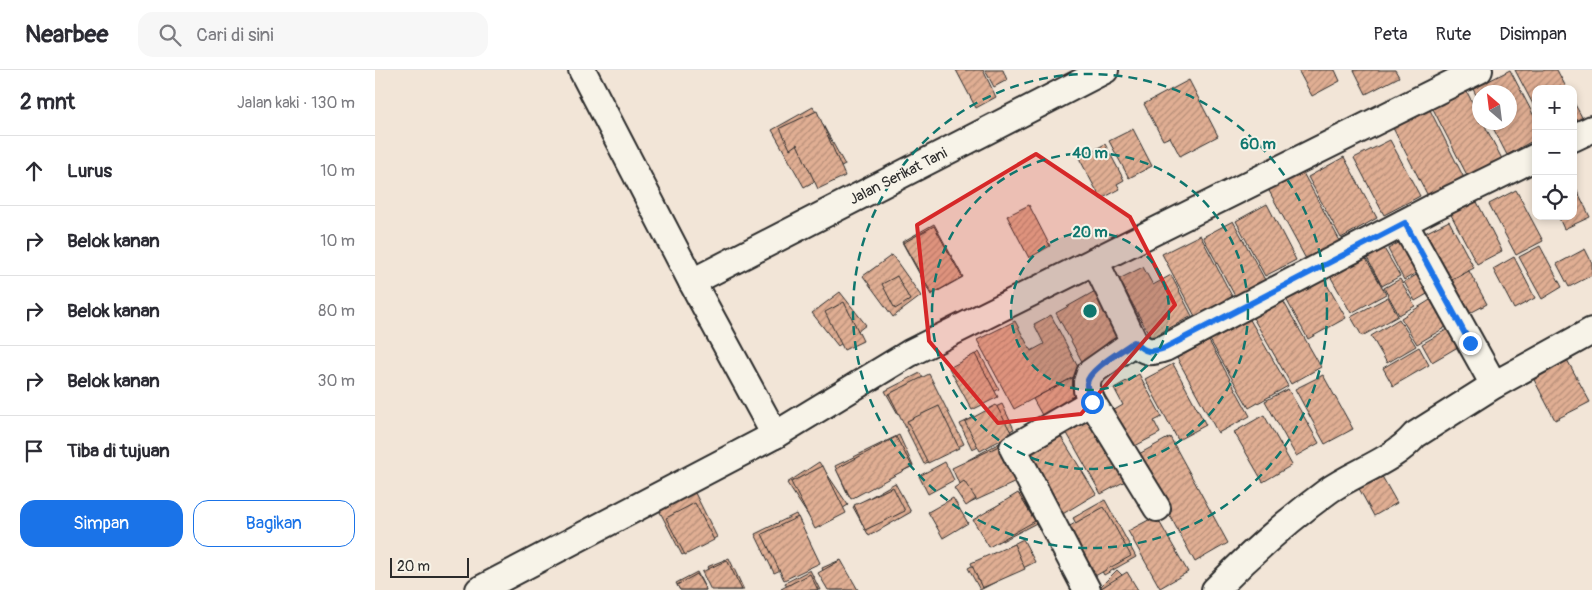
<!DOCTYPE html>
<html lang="id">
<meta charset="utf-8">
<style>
:root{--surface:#fff;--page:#f7f7f7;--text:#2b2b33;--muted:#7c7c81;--line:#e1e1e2;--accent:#1a73e8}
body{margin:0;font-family:Pangolin,sans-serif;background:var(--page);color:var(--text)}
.controls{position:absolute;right:15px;top:15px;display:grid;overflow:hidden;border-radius:10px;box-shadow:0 2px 8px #0003}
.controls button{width:45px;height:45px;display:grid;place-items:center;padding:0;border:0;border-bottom:1px solid var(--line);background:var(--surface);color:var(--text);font:25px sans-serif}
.compass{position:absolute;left:1097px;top:15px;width:45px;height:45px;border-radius:50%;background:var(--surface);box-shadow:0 2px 8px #0003;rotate:332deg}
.scale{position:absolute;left:15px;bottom:12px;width:79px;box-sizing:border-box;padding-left:5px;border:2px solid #2b2b2b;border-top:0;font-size:14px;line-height:18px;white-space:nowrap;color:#2b2b2b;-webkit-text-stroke:4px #f7f3e8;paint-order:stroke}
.stop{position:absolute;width:15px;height:15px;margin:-11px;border:4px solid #1a73e8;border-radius:50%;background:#fff}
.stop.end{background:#1a73e8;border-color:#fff;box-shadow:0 1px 5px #0008}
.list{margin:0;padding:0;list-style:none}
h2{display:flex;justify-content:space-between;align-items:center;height:65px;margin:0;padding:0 20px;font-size:21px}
h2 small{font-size:16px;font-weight:400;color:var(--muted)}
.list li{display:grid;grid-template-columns:32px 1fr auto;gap:15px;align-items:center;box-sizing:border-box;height:70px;padding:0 20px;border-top:1px solid var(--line)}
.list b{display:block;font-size:19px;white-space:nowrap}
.list em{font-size:16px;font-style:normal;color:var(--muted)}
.actions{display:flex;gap:10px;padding:15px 20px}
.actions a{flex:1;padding:11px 0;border:1px solid var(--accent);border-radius:15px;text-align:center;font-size:18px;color:var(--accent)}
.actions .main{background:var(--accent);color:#fff}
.icon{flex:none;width:28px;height:28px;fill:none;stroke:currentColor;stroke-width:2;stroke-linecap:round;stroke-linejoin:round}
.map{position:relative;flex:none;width:1217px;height:520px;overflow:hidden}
header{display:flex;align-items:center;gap:30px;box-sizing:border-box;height:70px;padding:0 25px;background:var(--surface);border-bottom:1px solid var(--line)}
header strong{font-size:24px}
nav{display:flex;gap:28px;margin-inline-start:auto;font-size:18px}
.search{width:350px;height:45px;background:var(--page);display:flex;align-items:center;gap:12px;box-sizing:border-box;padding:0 18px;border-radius:15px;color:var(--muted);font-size:19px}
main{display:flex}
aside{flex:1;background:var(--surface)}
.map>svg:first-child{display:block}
.building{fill:url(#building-hatch);stroke:#2b2b2b}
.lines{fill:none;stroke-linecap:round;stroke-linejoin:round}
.minor-casing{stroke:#2b2b2b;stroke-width:30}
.minor{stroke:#f7f3e8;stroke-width:26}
.route{stroke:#1a73e8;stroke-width:6}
.marked{fill:#d62828;fill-opacity:0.2;stroke:#d62828;stroke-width:4;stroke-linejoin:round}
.ring{fill:none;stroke:#0f766e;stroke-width:2.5;stroke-dasharray:9 6}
.labels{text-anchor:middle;stroke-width:4;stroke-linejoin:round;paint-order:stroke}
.street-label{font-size:15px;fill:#2b2b2b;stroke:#f7f3e8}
.centre{fill:#0f766e;stroke:#f7f3e8;stroke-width:2.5}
.ring-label{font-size:15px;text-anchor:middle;font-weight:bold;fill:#0f766e;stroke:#f7f3e8;stroke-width:4;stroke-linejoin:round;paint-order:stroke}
</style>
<header>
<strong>Nearbee</strong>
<div class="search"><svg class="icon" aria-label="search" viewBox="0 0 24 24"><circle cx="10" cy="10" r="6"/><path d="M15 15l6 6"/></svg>Cari di sini</div>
<nav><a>Peta</a><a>Rute</a><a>Disimpan</a></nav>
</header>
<main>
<aside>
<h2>2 mnt<small>Jalan kaki · 130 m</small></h2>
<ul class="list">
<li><svg class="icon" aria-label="ahead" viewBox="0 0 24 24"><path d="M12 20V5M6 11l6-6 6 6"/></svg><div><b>Lurus</b></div><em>10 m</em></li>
<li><svg class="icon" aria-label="right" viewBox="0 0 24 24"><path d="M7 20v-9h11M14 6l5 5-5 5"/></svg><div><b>Belok kanan</b></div><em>10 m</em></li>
<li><svg class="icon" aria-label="right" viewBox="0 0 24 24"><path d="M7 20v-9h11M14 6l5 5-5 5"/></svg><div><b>Belok kanan</b></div><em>80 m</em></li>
<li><svg class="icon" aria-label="right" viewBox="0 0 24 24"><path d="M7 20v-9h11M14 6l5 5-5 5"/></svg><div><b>Belok kanan</b></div><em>30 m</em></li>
<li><svg class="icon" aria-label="arrive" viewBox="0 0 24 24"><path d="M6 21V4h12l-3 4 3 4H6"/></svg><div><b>Tiba di tujuan</b></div></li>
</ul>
<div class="actions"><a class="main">Simpan</a><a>Bagikan</a></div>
</aside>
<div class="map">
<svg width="1217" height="520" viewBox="0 0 1217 520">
<defs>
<pattern id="building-hatch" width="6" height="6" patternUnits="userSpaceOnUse" patternTransform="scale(1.25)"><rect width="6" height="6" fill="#e0ae93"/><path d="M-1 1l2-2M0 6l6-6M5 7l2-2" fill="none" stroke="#b68e78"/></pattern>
</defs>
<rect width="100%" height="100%" fill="#f2e5d7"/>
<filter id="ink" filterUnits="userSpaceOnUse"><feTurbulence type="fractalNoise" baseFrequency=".02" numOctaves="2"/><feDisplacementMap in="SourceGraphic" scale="10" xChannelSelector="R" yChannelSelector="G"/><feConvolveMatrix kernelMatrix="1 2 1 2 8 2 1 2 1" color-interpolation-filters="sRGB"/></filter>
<g filter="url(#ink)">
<g class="building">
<polygon points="581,0 608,0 621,27 601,38"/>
<polygon points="610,0 628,0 632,10 619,17"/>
<polygon points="923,0 960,0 965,11 937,26"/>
<polygon points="979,0 1020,0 1024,7 991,24"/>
<polygon points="1135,0 1161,50 1161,69 1132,85 1115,52 1134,52 1134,22 1104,22 1104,31 1098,19"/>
<polygon points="1140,0 1182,0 1192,19 1161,19 1161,40"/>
<polygon points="814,10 843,66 805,86 795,67 788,70 769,34"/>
<polygon points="1091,20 1104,46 1104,52 1108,52 1127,89 1093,107 1057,37"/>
<polygon points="1198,31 1208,49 1198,53"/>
<polygon points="438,37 470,95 429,117 397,60"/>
<polygon points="1055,40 1089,108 1053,126 1018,58"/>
<polygon points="442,41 470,106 443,119 422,74 415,79 405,58"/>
<polygon points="758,59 777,96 754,108 734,71"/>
<polygon points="1015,70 1045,126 1009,145 979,88"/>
<polygon points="730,74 749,110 742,114 745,119 726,129 704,88"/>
<polygon points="969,87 1002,148 966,168 933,107"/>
<polygon points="927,101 965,171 931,189 893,119"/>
<polygon points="1198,112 1215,147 1189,159 1183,146 1198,146"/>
<polygon points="1141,120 1168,171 1141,185 1114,134"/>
<polygon points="1099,126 1127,181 1102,194 1073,139"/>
<polygon points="892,134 921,190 890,206 861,151"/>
<polygon points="654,135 675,176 654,188 632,146"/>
<polygon points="858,151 890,210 860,226 828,167"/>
<polygon points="1074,151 1099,198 1067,214 1046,165"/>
<polygon points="559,154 588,207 556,225 527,172"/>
<polygon points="559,156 587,207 557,224 528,173"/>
<polygon points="825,165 859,230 822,250 787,184"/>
<polygon points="1034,167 1051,197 1029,210 1013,179"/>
<polygon points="1007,175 1025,206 1007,216 990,184"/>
<polygon points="1165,176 1187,217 1167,229 1144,187"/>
<polygon points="1210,179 1217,193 1217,205 1194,217 1182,194"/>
<polygon points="517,185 546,226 518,247 488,206"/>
<polygon points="989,185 1011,224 976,243 954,204"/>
<polygon points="1139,187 1160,228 1139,239 1118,199"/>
<polygon points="768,197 778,215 796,205 817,246 776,268 744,209"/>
<polygon points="1050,200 1061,219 1040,231 1029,212"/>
<polygon points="1094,201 1112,234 1084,249 1067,215"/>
<polygon points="522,206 535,230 520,239 507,214"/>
<polygon points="947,206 971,248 933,269 910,227"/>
<polygon points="1025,209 1040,236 1024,245 1009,218"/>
<polygon points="722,220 747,265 732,273 738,284 711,299 681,243"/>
<polygon points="465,222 491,255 463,276 437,243"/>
<polygon points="1013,227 1023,246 987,266 976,247"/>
<polygon points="1060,227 1076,254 1042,274 1026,248"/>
<polygon points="907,229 946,297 916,314 877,246"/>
<polygon points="469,232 488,271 469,280 450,242"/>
<polygon points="676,245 706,303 639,339 602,270 640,251 656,281 669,274 659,254"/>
<polygon points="874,248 913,316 874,338 835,270"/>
<polygon points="1024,249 1041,276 1012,293 996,266"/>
<polygon points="1078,256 1088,274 1057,292 1047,274"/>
<polygon points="834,271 875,346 843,363 802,288"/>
<polygon points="1044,277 1054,295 1018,316 1008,298"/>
<polygon points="604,282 624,319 597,334 577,298"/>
<polygon points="600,284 623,327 597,340 574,298"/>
<polygon points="1190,286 1215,332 1180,350 1156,304"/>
<polygon points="798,294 831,355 803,370 770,309"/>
<polygon points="545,303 558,326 523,344 510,321"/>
<polygon points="554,304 589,374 549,394 514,324"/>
<polygon points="764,304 787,347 779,351 785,363 756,378 736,342 748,335 739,318"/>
<polygon points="948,305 978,359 950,374 920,319"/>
<polygon points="697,308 710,333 672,354 658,329"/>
<polygon points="913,319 944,373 921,386 890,331"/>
<polygon points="627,334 639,359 597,379 585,354"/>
<polygon points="621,335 637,364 605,381 590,352"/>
<polygon points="564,336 584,378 553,393 532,351"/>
<polygon points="719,342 756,408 726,424 689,358"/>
<polygon points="889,345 917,395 888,412 859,362"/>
<polygon points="682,360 721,424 686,445 647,380"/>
<polygon points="524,365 538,396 474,427 460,396"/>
<polygon points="521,367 537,396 476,429 461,399"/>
<polygon points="795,367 853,473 820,492 762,385"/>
<polygon points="632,369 649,402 610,423 593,390"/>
<polygon points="624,376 641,412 593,434 577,398"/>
<polygon points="444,392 473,435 440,456 412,413"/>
<polygon points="570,392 579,410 553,424 544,406"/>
<polygon points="448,396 471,443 440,459 416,412"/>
<polygon points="1004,401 1022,433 999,446 981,413"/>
<polygon points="589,411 601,429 591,436 579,418"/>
<polygon points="520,413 536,442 494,466 478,437"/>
<polygon points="518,417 530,441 490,460 479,435"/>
<polygon points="658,418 673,447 627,471 612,441"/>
<polygon points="319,421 342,467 307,485 284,440"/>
<polygon points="643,423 660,451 614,477 598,450"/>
<polygon points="578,428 593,453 568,468 553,442"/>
<polygon points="730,430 761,487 729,505 698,448"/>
<polygon points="320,433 339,470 310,485 291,448"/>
<polygon points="729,437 756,486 720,506 693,457"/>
<polygon points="421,444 440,484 399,503 380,464"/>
<polygon points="781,446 813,502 785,518 753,461"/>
<polygon points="423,447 445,493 409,510 387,464"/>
<polygon points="648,469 660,492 605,520 593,498"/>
<polygon points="639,474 650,499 607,518 596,493"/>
<polygon points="354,488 369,520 342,520 332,497"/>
<polygon points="352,490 367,520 336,520 327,502"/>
<polygon points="465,490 477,520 456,520 447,498"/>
<polygon points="466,490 483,520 453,520 443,503"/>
<polygon points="435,500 445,520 413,520 410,513"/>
<polygon points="742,500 762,520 722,520"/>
<polygon points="322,502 331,520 305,520 301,513"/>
<polygon points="752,502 763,520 723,520"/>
<polygon points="322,504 331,520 305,520 302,515"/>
<polygon points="435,504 443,520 407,520 406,519"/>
</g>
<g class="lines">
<defs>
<g id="minor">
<polyline points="207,0 317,212 400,365"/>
<polyline points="1198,68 1217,59"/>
<polyline points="1029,153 1119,315"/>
<path d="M 720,191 L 759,272 C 771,283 775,283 790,278 L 1059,137 L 1161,87"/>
<polyline points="317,212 730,0"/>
<polyline points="759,272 715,303 712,312 712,320 717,332 782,438"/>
<polyline points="104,520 400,365 535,283 1104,0"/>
<polyline points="712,520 638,378 717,332"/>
<path d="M 840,520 C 875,484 912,451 953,421 C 980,402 1018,391 1040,365 L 1119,315 L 1217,261"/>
</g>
</defs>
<use href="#minor" class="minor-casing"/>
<use href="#minor" class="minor"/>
</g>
</g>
<g class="lines" filter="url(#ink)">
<path class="route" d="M 717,332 C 715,325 711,320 712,313 C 714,299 747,281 759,272 C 771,283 775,283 790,278 L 1030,153 L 1095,273"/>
</g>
<path class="marked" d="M 661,84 L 755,147 L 800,235 L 706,344 L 623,353 L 554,271 L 542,155 Z"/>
<circle cx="715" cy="241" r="79" fill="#0f766e" fill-opacity=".12"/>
<g class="ring">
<circle cx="715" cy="241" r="79"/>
<circle cx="715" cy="241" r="158"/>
<circle cx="715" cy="241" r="237"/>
</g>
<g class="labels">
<g class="street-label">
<text transform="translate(523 106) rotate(-27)" y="5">Jalan Serikat Tani</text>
</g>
</g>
<circle cx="715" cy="241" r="8" class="centre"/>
<g class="ring-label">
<text x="883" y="79">60 m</text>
<text x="715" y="88">40 m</text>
<text x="715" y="167">20 m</text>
</g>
</svg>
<div class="controls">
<button>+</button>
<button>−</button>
<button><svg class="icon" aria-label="locate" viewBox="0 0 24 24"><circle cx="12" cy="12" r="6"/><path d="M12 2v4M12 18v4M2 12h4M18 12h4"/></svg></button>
</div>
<svg class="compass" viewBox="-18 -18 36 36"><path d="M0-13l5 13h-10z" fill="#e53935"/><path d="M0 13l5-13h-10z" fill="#7c7c81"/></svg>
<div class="scale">20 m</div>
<div class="stop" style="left:717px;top:332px"></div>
<div class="stop end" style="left:1095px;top:273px"></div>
</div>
</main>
